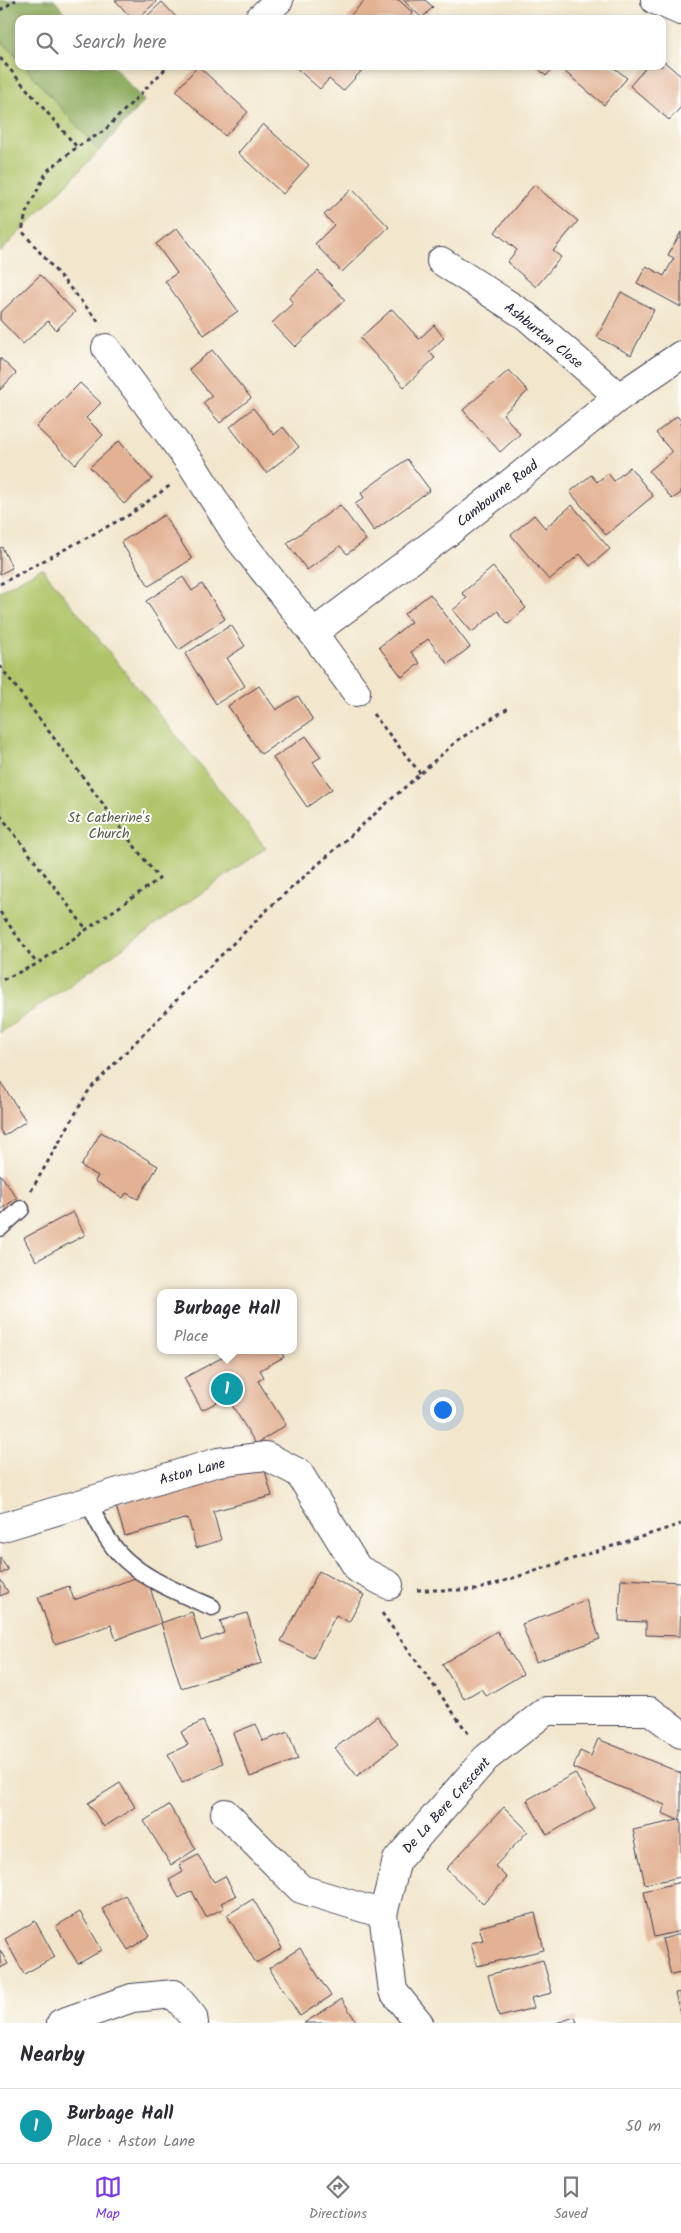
<!DOCTYPE html>
<meta charset="utf-8">
<style>
:root{--surface:#fff;--page:#f2f2f3;--text:#2b2b33;--muted:#7c7c81;--line:#e1e1e2;--accent:#7c3aed}
body{margin:0;font-family:Kalam,sans-serif;background:var(--page);color:var(--text)}
.you{position:absolute;left:442px;top:1409px;width:18px;height:18px;margin:-12px;border:4px solid #fff;border-radius:50%;background:#1a73e8;box-shadow:0 0 0 8px #1a73e833}
.badge{display:grid;place-items:center;width:32px;height:32px;border-radius:50%;background:var(--accent);color:#fff;font-size:16px;font-weight:700}
.pin{position:absolute;translate:-50% -50%;border:2px solid #fff;box-shadow:0 1px 5px #0006}
.popup{position:absolute;left:157px;top:1289px;width:140px;height:65px;box-sizing:border-box;display:grid;place-content:center;border-radius:10px;background:var(--surface);filter:drop-shadow(0 1px 4px #0005);font-size:16px;white-space:nowrap;color:var(--muted)}
.popup b{font-size:19px;color:var(--text)}
.popup::after{content:'';position:absolute;left:50%;top:100%;margin-left:-10px;border:10px solid transparent;border-top-color:var(--surface)}
.list{margin:0;padding:0;list-style:none}
h2{display:flex;justify-content:space-between;align-items:center;height:65px;margin:0;padding:0 20px;font-size:21px}
h2 small{font-size:16px;font-weight:400;color:var(--muted)}
.list li{display:grid;grid-template-columns:32px 1fr auto;gap:15px;align-items:center;box-sizing:border-box;height:75px;padding:0 20px;border-top:1px solid var(--line)}
.list b{display:block;font-size:19px;white-space:nowrap}
.list p{margin:0;font-size:16px;white-space:nowrap;color:var(--muted)}
.list em{font-size:16px;font-style:normal;color:var(--muted)}
.icon{flex:none;width:28px;height:28px;fill:none;stroke:currentColor;stroke-width:2;stroke-linecap:round;stroke-linejoin:round}
.map{position:relative;flex:none;width:681px;height:2023px;overflow:hidden}
.search{position:absolute;background:var(--surface);box-shadow:0 2px 8px #0003;left:15px;right:15px;top:15px;height:55px;display:flex;align-items:center;gap:12px;box-sizing:border-box;padding:0 18px;border-radius:10px;color:var(--muted);font-size:19px}
.sheet{height:140px;background:var(--surface)}
nav{display:flex;justify-content:space-around;align-items:center;box-sizing:border-box;height:70px;border-top:1px solid var(--line);background:var(--surface);font-size:14px;color:var(--muted)}
nav a{display:grid;justify-items:center;gap:2px}
nav .on{color:var(--accent)}
.map>svg:first-child{display:block}
.green{fill:#afc468;stroke:#687352}
.forest{fill:#8baa5c;stroke:#56664c}
.building{fill:#e3b294}
.lines{fill:none;stroke-linecap:round;stroke-linejoin:round}
.lane-casing{stroke:#413f51;stroke-width:19}
.street-casing{stroke:#413f51;stroke-width:30}
.path{stroke:#413f51;stroke-width:3;stroke-dasharray:4 4;stroke-linecap:butt}
.lane{stroke:#fff;stroke-width:16}
.street{stroke:#fff;stroke-width:28}
.labels{text-anchor:middle;stroke-width:4;stroke-linejoin:round;paint-order:stroke}
.street-label{font-size:14px;fill:#22223b;stroke:#fdfcf7}
.park-label{font-size:14px;fill:#535b4b;stroke:#fdfcf7}
</style>
<div class="map">
<svg width="681" height="2023" viewBox="0 0 681 2023">
<rect width="100%" height="100%" fill="#fdfcf7"/>
<filter id="ink" filterUnits="userSpaceOnUse"><feTurbulence type="fractalNoise" baseFrequency=".02" numOctaves="2"/><feDisplacementMap in="SourceGraphic" scale="10" xChannelSelector="R" yChannelSelector="G"/><feConvolveMatrix kernelMatrix="1 2 1 2 8 2 1 2 1" color-interpolation-filters="sRGB"/></filter>
<filter id="wash" filterUnits="userSpaceOnUse"><feTurbulence type="fractalNoise" baseFrequency=".0096" numOctaves="4" result="noise"/><feDisplacementMap in="SourceGraphic" scale="20" xChannelSelector="R" yChannelSelector="G"/><feGaussianBlur stdDeviation="1.12" result="paint"/><feColorMatrix in="noise" values="0 0 0 0 0 0 0 0 0 0 0 0 0 0 0 0 0 1.4 0 .05"/><feComposite in="paint" operator="in"/></filter>
<g filter="url(#wash)">
<rect width="100%" height="100%" fill="#f2e6cc"/>
<g class="green">
<polygon points="0,39 19,60 19,66 24,66 99,151 0,252"/>
<polygon points="42,568 266,848 0,1033 0,591"/>
</g>
<g class="forest">
<polygon points="0,0 54,0 70,19 19,19 19,60 0,39"/>
<polygon points="24,66 113,66 144,101 99,151"/>
</g>
<g id="blocks">
<g class="building">
<polygon points="115,0 154,0 156,2 137,19 132,19"/>
<polygon points="365,0 399,0 413,13 408,19 347,19"/>
<polygon points="403,0 425,0 433,7 422,18"/>
<polygon points="162,2 178,19 144,19"/>
<polygon points="662,60 681,76 681,107 669,120 630,86 647,66 662,66"/>
<polygon points="198,66 248,112 225,136 176,91"/>
<polygon points="294,66 366,66 343,91 329,79 320,89"/>
<polygon points="536,66 555,66 546,76"/>
<polygon points="568,66 612,66 627,78 604,105 564,71"/>
<polygon points="263,124 309,165 283,194 238,153"/>
<polygon points="534,185 578,221 553,251 561,257 536,287 507,262 517,250 495,232"/>
<polygon points="352,189 389,227 342,272 315,244 334,225 324,215"/>
<polygon points="177,228 238,311 204,335 165,281 177,273 156,244"/>
<polygon points="681,232 681,307 637,283 646,266 664,276 674,258 668,255"/>
<polygon points="318,271 345,300 295,347 272,323 293,303 289,298"/>
<polygon points="40,275 75,312 56,330 48,321 23,344 0,320 0,313"/>
<polygon points="621,292 654,310 631,355 597,337"/>
<polygon points="392,309 419,339 434,325 444,338 429,352 435,358 404,387 360,338"/>
<polygon points="212,350 251,398 220,423 203,403 212,396 189,369"/>
<polygon points="0,358 16,373 0,390"/>
<polygon points="509,370 528,391 503,414 520,434 500,452 463,410"/>
<polygon points="80,383 101,403 86,418 103,435 75,464 36,427"/>
<polygon points="253,408 274,435 283,427 299,447 266,473 230,427"/>
<polygon points="677,416 681,421 681,493 672,499 649,471 672,452 656,433"/>
<polygon points="119,441 152,479 124,504 90,467"/>
<polygon points="407,459 430,490 374,531 355,504 364,498 361,493"/>
<polygon points="630,467 653,496 606,535 570,492 591,475 597,482 608,473 614,481"/>
<polygon points="340,505 366,540 347,554 340,546 307,570 287,543"/>
<polygon points="572,505 610,549 590,566 580,554 549,580 511,535 534,515 545,528"/>
<polygon points="164,515 192,559 149,586 121,542"/>
<polygon points="2,547 12,568 0,574 0,548"/>
<polygon points="493,567 526,608 508,624 498,611 472,632 453,610 467,598 462,593"/>
<polygon points="183,577 192,591 202,584 225,619 179,650 146,601"/>
<polygon points="430,594 470,647 448,664 428,639 411,652 420,663 402,677 379,647 411,622 404,614"/>
<polygon points="231,625 245,646 227,658 245,686 216,704 185,654"/>
<polygon points="259,686 276,710 298,696 313,720 261,754 228,706"/>
<polygon points="306,736 321,757 313,762 332,789 307,807 273,758"/>
<polygon points="0,1081 26,1121 4,1136 0,1130"/>
<polygon points="101,1132 158,1166 138,1199 126,1193 123,1198 95,1181 98,1176 81,1166"/>
<polygon points="0,1174 17,1198 0,1210"/>
<polygon points="73,1212 85,1235 36,1261 24,1238"/>
<polygon points="236,1350 280,1350 284,1357 260,1370 264,1377 258,1381 286,1425 256,1444 227,1397 202,1410 184,1378"/>
<polygon points="263,1463 272,1496 213,1511 221,1540 196,1548 188,1518 125,1536 115,1503"/>
<polygon points="0,1557 8,1570 0,1574"/>
<polygon points="319,1571 364,1595 349,1622 336,1615 313,1658 281,1641"/>
<polygon points="146,1574 161,1623 116,1640 111,1625 55,1644 38,1597 69,1586 74,1600"/>
<polygon points="0,1579 8,1592 0,1596"/>
<polygon points="621,1579 681,1582 680,1636 646,1635 646,1622 619,1621"/>
<polygon points="586,1600 600,1639 536,1662 522,1624"/>
<polygon points="192,1612 201,1641 224,1633 220,1621 247,1613 262,1663 181,1688 161,1623"/>
<polygon points="497,1631 523,1674 486,1696 481,1689 464,1699 442,1664"/>
<polygon points="377,1716 398,1744 357,1776 335,1748"/>
<polygon points="203,1721 223,1763 182,1783 168,1754 188,1745 181,1732"/>
<polygon points="256,1724 263,1741 288,1732 298,1759 250,1777 233,1733"/>
<polygon points="598,1739 681,1773 681,1814 679,1820 681,1819 681,1877 645,1884 633,1830 678,1820 662,1813 665,1805 573,1768 580,1751 591,1756"/>
<polygon points="575,1773 595,1808 547,1835 527,1800"/>
<polygon points="120,1783 135,1807 104,1827 88,1803"/>
<polygon points="169,1805 196,1849 171,1865 144,1821"/>
<polygon points="504,1807 528,1831 495,1866 507,1878 483,1904 446,1869"/>
<polygon points="198,1855 214,1882 225,1876 236,1896 221,1903 224,1908 206,1917 192,1891 179,1898 169,1880 183,1872 179,1865"/>
<polygon points="681,1882 681,1931 654,1937 644,1891"/>
<polygon points="125,1895 150,1936 128,1950 102,1909"/>
<polygon points="253,1899 282,1948 256,1963 227,1915"/>
<polygon points="80,1912 102,1950 78,1964 56,1926"/>
<polygon points="535,1913 544,1950 477,1966 471,1943 483,1940 479,1927"/>
<polygon points="35,1921 55,1957 24,1974 5,1939"/>
<polygon points="681,1934 681,1973 671,1975 662,1939"/>
<polygon points="300,1948 331,1996 300,2016 269,1968"/>
<polygon points="0,1950 8,1964 0,1968"/>
<polygon points="543,1960 552,1993 531,1998 534,2008 499,2017 488,1975"/>
<polygon points="681,1992 681,2013 680,2013 675,1993"/>
<polygon points="342,1999 357,2023 304,2023"/>
<polygon points="575,2017 577,2023 556,2023"/>
</g>
</g>
</g>
<g filter="url(#ink)">
<use href="#blocks" fill-opacity="0" stroke="#413f51" stroke-width="1"/>
<g class="lines">
<defs>
<g id="lane">
<polyline points="0,1228 21,1209"/>
<path d="M 88,1501 C 95,1515 101,1530 110,1542 C 132,1575 177,1592 212,1607"/>
</g>
<g id="street">
<polyline points="655,0 681,11"/>
<polyline points="259,19 279,0"/>
<polyline points="441,261 526,316 619,397"/>
<polyline points="106,348 194,468 239,539 313,633 450,531 619,397 681,355"/>
<polyline points="313,633 356,692"/>
<polyline points="0,1528 218,1462 266,1456 299,1473 358,1569 389,1585"/>
<polyline points="225,1813 301,1889 383,1914"/>
<polyline points="61,2023 132,1998 174,1994 193,2017 194,2023"/>
<polyline points="419,2023 393,1991 383,1914 397,1860 486,1758 546,1711 650,1711 681,1734"/>
</g>
</defs>
<use href="#lane" class="lane-casing"/>
<use href="#street" class="street-casing"/>
<g class="path">
<polyline points="0,10 16,0"/>
<polyline points="0,58 77,147"/>
<polyline points="98,321 22,231 26,213 47,171 77,147 104,131 168,66"/>
<polyline points="0,584 129,515 172,484"/>
<polyline points="0,666 159,879 37,964 0,981"/>
<polyline points="373,714 420,773"/>
<polyline points="0,815 87,930"/>
<polyline points="0,912 37,964"/>
<polyline points="31,1191 89,1090 198,978 270,907 458,740 510,707"/>
<polyline points="417,1590 476,1590 681,1524"/>
<polyline points="382,1613 470,1736"/>
</g>
<use href="#lane" class="lane"/>
<use href="#street" class="street"/>
</g>
</g>
<g class="labels">
<g class="street-label">
<text transform="translate(544 335) rotate(39)" y="5">Ashburton Close</text>
<text transform="translate(497 493) rotate(-38)" y="5">Cambourne Road</text>
<text transform="translate(192 1471) rotate(-15)" y="5">Aston Lane</text>
<text transform="translate(446 1805) rotate(-48)" y="5">De La Bere Crescent</text>
</g>
<g class="park-label">
<text x="109" y="822">St Catherine's<tspan x="109" dy="16">Church</tspan></text>
</g>
</g>
</svg>
<div class="you"></div>
<div class="pin badge" style="left:227px;top:1389px;background:#0f9aa8">1</div>
<div class="popup"><b>Burbage Hall</b>Place</div>
<div class="search"><svg class="icon" aria-label="search" viewBox="0 0 24 24"><circle cx="10" cy="10" r="6"/><path d="M15 15l6 6"/></svg>Search here</div>
</div>
<section class="sheet">
<h2>Nearby<small></small></h2>
<ul class="list">
<li><span class="badge" style="background:#0f9aa8">1</span><div><b>Burbage Hall</b><p>Place · Aston Lane</p></div><em>50 m</em></li>
</ul>
</section>
<nav>
<a class="on"><svg class="icon" aria-label="map" viewBox="0 0 24 24"><path d="M3 6l6-2 6 2 6-2v14l-6 2-6-2-6 2zM9 4v14M15 6v14"/></svg>Map</a>
<a><svg class="icon" aria-label="directions" viewBox="0 0 24 24"><path d="M12 3l9 9-9 9-9-9zM9 14v-3h6M13 9l2 2-2 2"/></svg>Directions</a>
<a><svg class="icon" aria-label="saved" viewBox="0 0 24 24"><path d="M7 4h10v16l-5-4-5 4z"/></svg>Saved</a>
</nav>
